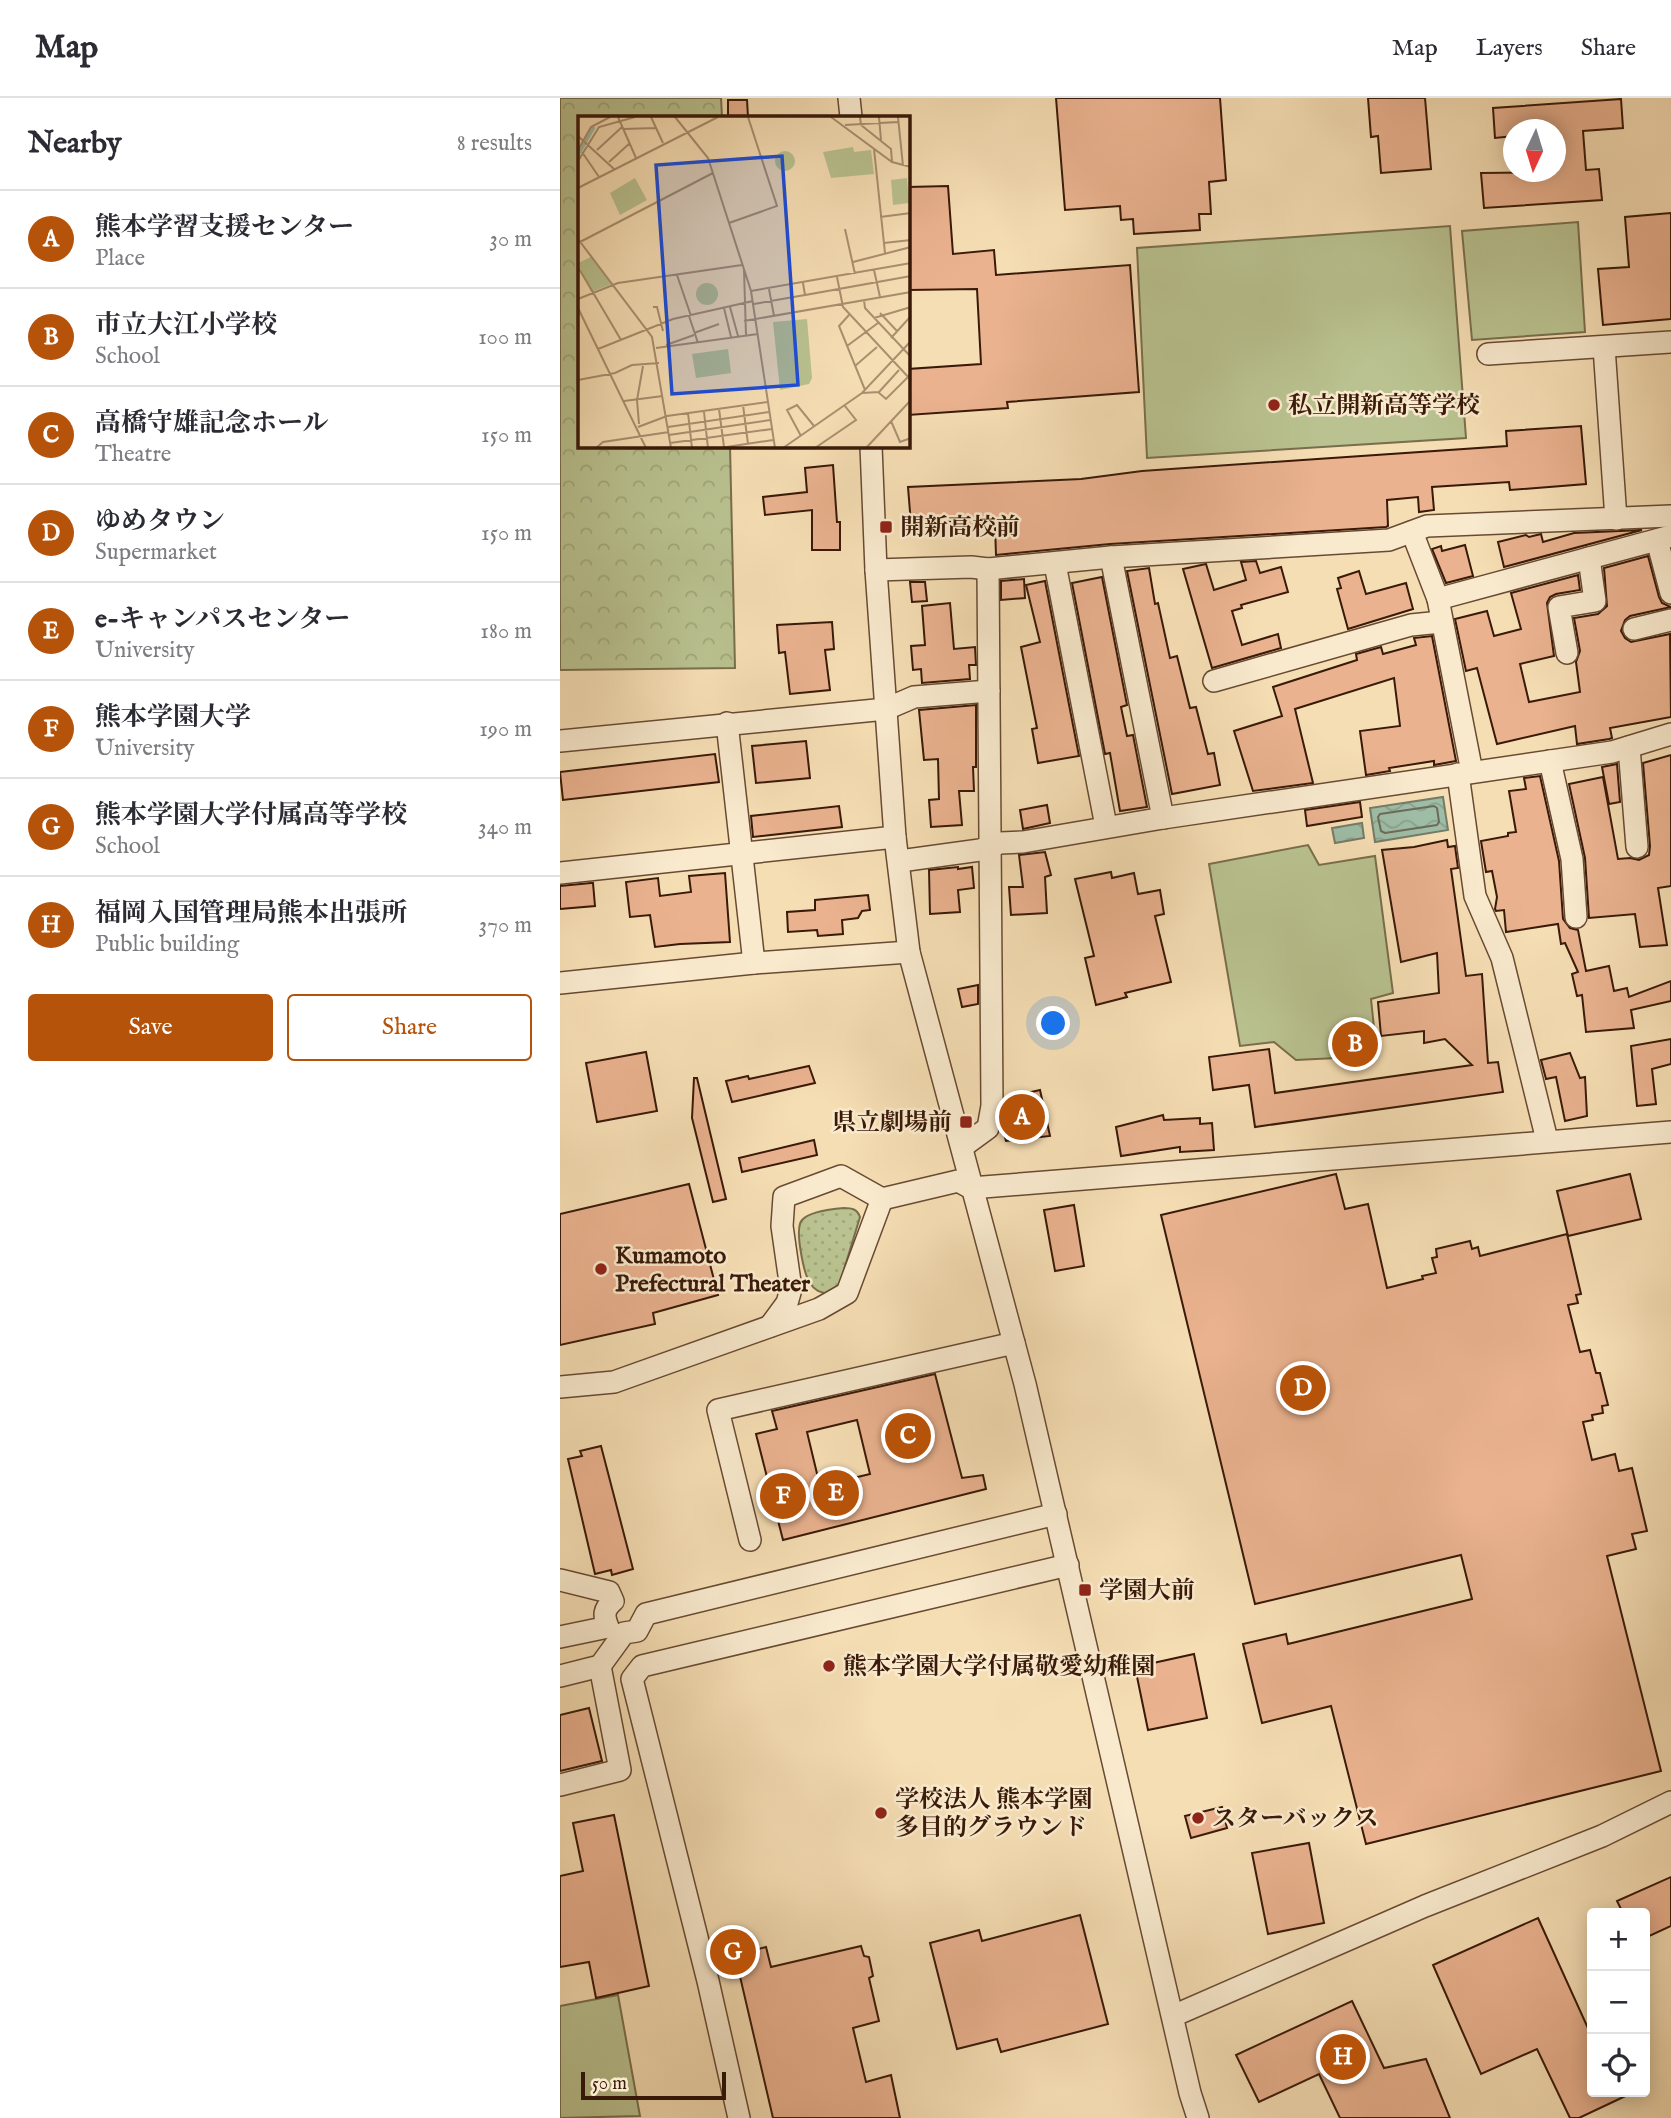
<!DOCTYPE html>
<meta charset="utf-8">
<style>
:root{--surface:#fff;--page:#f7f7f7;--text:#2b2b33;--muted:#7c7c81;--line:#e1e1e2;--accent:#b45309}
body{margin:0;font-family:"IM FELL English","Noto Serif JP",serif;background:var(--page);color:var(--text)}
.controls{position:absolute;right:21px;bottom:21px;display:grid;overflow:hidden;border-radius:7px;box-shadow:0 4px 18px #0003}
.controls button{width:63px;height:63px;display:grid;place-items:center;padding:0;border:0;border-bottom:2px solid var(--line);background:var(--surface);color:var(--text);font:35px sans-serif}
.compass{position:absolute;left:943px;top:21px;width:63px;height:63px;border-radius:50%;background:var(--surface);box-shadow:0 4px 18px #0003;rotate:184deg}
.scale{position:absolute;left:21px;bottom:18px;width:145px;box-sizing:border-box;padding-left:7px;border:4px solid #391908;border-top:0;font-size:19px;line-height:24px;white-space:nowrap;color:#391908;-webkit-text-stroke:5px #f9eace;paint-order:stroke}
.you{position:absolute;left:494px;top:926px;width:24px;height:24px;margin:-18px;border:5px solid #fff;border-radius:50%;background:#1a73e8;box-shadow:0 0 0 10px #1a73e833}
.badge{display:grid;place-items:center;width:46px;height:46px;border-radius:50%;background:var(--accent);color:#fff;font-size:23px;font-weight:700}
.pin{position:absolute;translate:-50% -50%;border:4px solid #fff;box-shadow:0 2px 7px #0006}
.list{margin:0;padding:0;list-style:none}
h2{display:flex;justify-content:space-between;align-items:center;height:91px;margin:0;padding:0 28px;font-size:30px}
h2 small{font-size:23px;font-weight:400;color:var(--muted)}
.list li{display:grid;grid-template-columns:46px 1fr auto;gap:21px;align-items:center;box-sizing:border-box;height:98px;padding:0 28px;border-top:2px solid var(--line)}
.list b{display:block;font-size:26px;white-space:nowrap}
.list p{margin:0;font-size:23px;white-space:nowrap;color:var(--muted)}
.list em{font-size:23px;font-style:normal;color:var(--muted)}
.actions{display:flex;gap:14px;padding:21px 28px}
.actions a{flex:1;padding:16px 0;border:2px solid var(--accent);border-radius:7px;text-align:center;font-size:24px;color:var(--accent)}
.actions .main{background:var(--accent);color:#fff}
.icon{flex:none;width:38px;height:38px;fill:none;stroke:currentColor;stroke-width:2;stroke-linecap:round;stroke-linejoin:round}
.map{position:relative;flex:none;width:1111px;height:2020px;overflow:hidden}
header{display:flex;align-items:center;gap:42px;box-sizing:border-box;height:98px;padding:0 35px;background:var(--surface);border-bottom:2px solid var(--line)}
header strong{font-size:33px}
nav{display:flex;gap:38px;margin-inline-start:auto;font-size:24px}
main{display:flex}
aside{flex:1;background:var(--surface)}
.map>svg:first-child{display:block}
.grass{fill:url(#grass-dots);stroke:#796e4c;stroke-width:2}
.park{fill:url(#park-crowns);stroke:#796e4c;stroke-width:2}
.garden{fill:#b9c290;stroke:#796e4c;stroke-width:2}
.water{fill:url(#water-waves);stroke:#767b67;stroke-width:2}
.lines{fill:none;stroke-linecap:round;stroke-linejoin:round}
.shore{stroke:#6c6b58;stroke-width:2}
.building{fill:#eab28f;stroke:#391908;stroke-width:2;fill-rule:evenodd}
.minor-casing{stroke:#684a33;stroke-width:24}
.minor{stroke:#f9eace;stroke-width:21}
.poi-dot{fill:#8f2418;stroke:#f9eace;stroke-width:2.5}
.labels{text-anchor:middle;stroke-width:5;stroke-linejoin:round;paint-order:stroke}
.poi-label{font-size:24px;font-weight:bold;fill:#391908;stroke:#f9eace;text-anchor:start}
.inset-river{fill:none;stroke:#9ebda7;stroke-width:3.5}
.inset-road{fill:none;stroke:#aa8f6f;stroke-width:2}
.view{fill:#1d4ed8;fill-opacity:0.15;stroke:#1d4ed8;stroke-width:3.5}
.inset-edge{fill:none;stroke:#391908;stroke-width:3.5}
</style>
<header>
<strong>Map</strong>
<nav><a>Map</a><a>Layers</a><a>Share</a></nav>
</header>
<main>
<aside>
<h2>Nearby<small>8 results</small></h2>
<ul class="list">
<li><span class="badge">A</span><div><b>熊本学習支援センター</b><p>Place</p></div><em>30 m</em></li>
<li><span class="badge">B</span><div><b>市立大江小学校</b><p>School</p></div><em>100 m</em></li>
<li><span class="badge">C</span><div><b>高橋守雄記念ホール</b><p>Theatre</p></div><em>150 m</em></li>
<li><span class="badge">D</span><div><b>ゆめタウン</b><p>Supermarket</p></div><em>150 m</em></li>
<li><span class="badge">E</span><div><b>e-キャンパスセンター</b><p>University</p></div><em>180 m</em></li>
<li><span class="badge">F</span><div><b>熊本学園大学</b><p>University</p></div><em>190 m</em></li>
<li><span class="badge">G</span><div><b>熊本学園大学付属高等学校</b><p>School</p></div><em>340 m</em></li>
<li><span class="badge">H</span><div><b>福岡入国管理局熊本出張所</b><p>Public building</p></div><em>370 m</em></li>
</ul>
<div class="actions"><a class="main">Save</a><a>Share</a></div>
</aside>
<div class="map">
<svg width="1111" height="2020" viewBox="0 0 1111 2020">
<defs>
<pattern id="grass-dots" width="8" height="8" patternUnits="userSpaceOnUse" patternTransform="scale(1.75)"><rect width="8" height="8" fill="#b9c290"/><path d="M2 2h.1M6 6h.1" fill="none" stroke="#a0a67b" stroke-width="1.8" stroke-linecap="round"/></pattern>
<pattern id="park-crowns" width="20" height="18" patternUnits="userSpaceOnUse" patternTransform="scale(1.75)"><rect width="20" height="18" fill="#b9c290"/><path d="M2 6a3 3 0 1 1 6 0M12 15a3 3 0 1 1 6 0" fill="none" stroke="#a0a67b"/></pattern>
<pattern id="water-waves" width="16" height="10" patternUnits="userSpaceOnUse" patternTransform="scale(1.75)"><rect width="16" height="10" fill="#9ebda7"/><path d="M0 5q4-4 8 0t8 0" fill="none" stroke="#89a28e"/></pattern>
</defs>
<rect width="100%" height="100%" fill="#f6deb4"/>
<filter id="stains"><feTurbulence type="fractalNoise" baseFrequency=".00286" numOctaves="4"/><feColorMatrix values="0 0 0 0 .2 0 0 0 0 .09 0 0 0 0 .02 0 0 0 .5 -.17"/></filter>
<radialGradient id="worn" r=".72"><stop offset=".6" stop-color="#630" stop-opacity="0"/><stop offset="1" stop-color="#630" stop-opacity=".3"/></radialGradient>
<path class="grass" d="M 284,1110 C 292,1110 297,1111 300,1119 L 279,1188 L 268,1196 C 260,1194 255,1193 250,1185 C 244,1176 234,1131 242,1122 C 250,1113 272,1111 284,1110 Z"/>
<polygon class="park" points="0,0 161,0 162,19 19,19 19,348 170,348 175,570 0,572"/>
<g class="garden">
<polygon points="1018,124 1025,234 912,242 902,133"/>
<polygon points="890,128 906,340 587,360 577,150"/>
<polygon points="748,747 759,767 815,758 833,895 811,901 817,958 736,962 714,944 680,948 649,766"/>
<polygon points="58,1897 80,2018 0,2020 0,1908"/>
</g>
<g class="water">
<polygon points="883,699 888,732 815,744 810,710"/>
<polygon points="802,725 804,740 775,745 772,730"/>
</g>
<g class="lines">
<polygon class="shore" points="874,708 877,710 879,724 877,727 825,735 821,733 818,719 820,716"/>
</g>
<g class="building">
<polygon points="496,0 660,0 666,82 649,84 651,116 639,116 640,132 574,136 573,121 561,122 560,108 505,112"/>
<polygon points="808,0 865,0 871,71 821,75 818,38 811,39"/>
<polygon points="1061,1 1063,30 1023,33 1026,72 1039,71 1042,102 924,110 921,75 996,74 996,32 954,32 954,38 935,40 933,10"/>
<polygon points="168,2 187,2 188,19 168,19"/>
<polygon points="388,88 393,156 434,152 436,177 570,167 579,294 447,304 448,310 348,317 348,271 421,266 417,191 348,192 348,89"/>
<polygon points="1111,115 1111,221 1043,227 1038,171 1069,169 1065,119"/>
<polygon points="1021,328 1026,386 950,392 949,384 872,389 874,412 859,414 858,399 827,402 828,428 826,429 550,446 436,457 435,428 395,429 394,423 351,426 348,389 521,381 582,373 947,348 946,333"/>
<polygon points="273,367 277,424 280,424 280,452 252,452 252,412 205,417 203,399 247,394 245,370"/>
<polygon points="1082,432 944,469 938,444 966,437 969,439 981,436 983,444 1014,435"/>
<polygon points="905,447 913,478 886,485 872,451 881,448 882,453"/>
<polygon points="1088,458 1099,499 1102,505 1111,509 1070,518 1065,522 1061,533 1065,540 1071,544 1110,536 1111,619 1050,630 1052,640 1049,641 1017,646 1015,628 937,646 917,570 906,573 895,521 927,513 934,538 961,531 951,495 1018,477 1020,492 996,496 990,499 987,505 994,558 960,566 969,604 1020,594 1016,564 1020,553 1014,520 1038,516 1047,508 1044,470"/>
<polygon points="696,463 700,475 721,469 728,494 681,507 682,510 672,513 682,547 718,536 721,550 652,570 623,471 646,466 654,492 686,482 681,464"/>
<polygon points="589,470 595,506 598,505 610,560 617,558 630,610 636,609 648,656 654,655 660,687 612,696 567,473"/>
<polygon points="799,473 806,496 846,485 853,511 788,531 777,491 781,490 778,480"/>
<polygon points="542,479 567,607 561,609 567,638 573,637 587,709 560,713 550,655 545,656 512,485"/>
<polygon points="464,481 465,500 441,502 441,483"/>
<polygon points="485,483 519,658 478,665 472,631 477,630 461,549 480,544 466,487"/>
<polygon points="350,484 365,484 367,503 352,504"/>
<polygon points="390,505 394,551 415,549 416,567 409,567 410,581 362,585 361,571 353,572 351,548 365,547 362,508"/>
<polygon points="272,524 274,551 265,552 270,592 230,596 225,554 219,555 217,527"/>
<polygon points="872,538 896,663 874,667 874,663 829,670 830,673 806,677 800,633 840,628 834,580 735,611 753,685 693,693 674,633 722,618 713,589 797,562 796,556 821,549 823,556 856,547 854,540"/>
<polygon points="416,607 416,669 413,669 414,693 399,693 402,727 371,729 369,702 379,701 378,661 364,662 359,612"/>
<polygon points="246,643 250,680 196,685 192,648"/>
<polygon points="155,656 159,684 3,702 0,674"/>
<polygon points="1111,657 1111,788 1098,790 1107,847 1080,849 1075,816 1029,820 1025,760 1009,686 1043,679 1058,761 1070,760 1079,762 1089,757 1090,748 1083,665"/>
<polygon points="1057,666 1060,704 1049,706 1042,669"/>
<polygon points="980,678 999,763 1003,821 1010,830 1018,832 1026,873 1049,868 1054,893 1067,890 1069,899 1111,883 1111,903 1071,912 1074,930 1026,934 1022,897 1017,898 1012,876 1018,874 1005,845 1001,846 998,826 946,834 944,812 936,813 935,811 937,799 932,773 926,774 921,743 948,738 948,735 956,734 949,693 966,691 964,680"/>
<polygon points="800,704 802,719 747,728 745,712"/>
<polygon points="487,707 490,725 463,731 460,712"/>
<polygon points="279,708 282,729 193,739 191,718"/>
<polygon points="887,742 888,749 895,748 898,770 891,771 906,878 922,876 928,965 938,964 943,994 695,1029 689,987 653,992 649,959 709,951 715,995 912,967 885,941 864,945 864,933 821,938 818,904 879,895 877,855 841,864 822,752 854,749"/>
<polygon points="485,754 491,777 485,779 487,815 451,817 449,789 463,789 459,757"/>
<polygon points="398,769 398,771 412,769 414,790 398,792 400,814 370,816 369,772"/>
<polygon points="551,774 552,780 574,775 578,796 600,792 604,816 595,818 611,884 565,895 567,899 536,907 525,860 534,858 515,781"/>
<polygon points="165,775 170,844 120,846 95,849 90,817 70,819 66,784 98,780 100,798 131,794 129,778"/>
<polygon points="31,785 33,785 35,808 0,811 0,788"/>
<polygon points="308,797 310,812 302,813 298,820 282,822 283,836 258,838 257,832 228,834 227,814 255,812 255,802"/>
<polygon points="418,887 418,906 402,909 398,891"/>
<polygon points="1111,941 1111,966 1092,971 1096,1006 1077,1008 1071,948"/>
<polygon points="86,954 97,1013 37,1024 26,965"/>
<polygon points="1010,955 1020,980 1025,979 1027,1018 1005,1023 996,979 986,981 981,962"/>
<polygon points="249,968 255,985 172,1004 166,983 188,978 189,981"/>
<polygon points="134,980 137,980 166,1101 153,1104 132,1020"/>
<polygon points="480,992 490,1038 446,1043 442,1029 445,1000"/>
<polygon points="603,1017 604,1022 640,1020 640,1026 652,1025 654,1052 620,1054 620,1049 561,1058 556,1029"/>
<polygon points="254,1042 257,1057 182,1074 179,1060"/>
<polygon points="776,1076 785,1111 808,1106 827,1190 863,1181 862,1178 876,1175 872,1160 877,1159 876,1151 910,1143 912,1151 918,1149 920,1158 1007,1136 1021,1196 1016,1197 1018,1205 1008,1207 1020,1254 1030,1252 1036,1275 1040,1275 1048,1307 1042,1308 1043,1315 1032,1317 1033,1322 1023,1324 1032,1362 1055,1356 1059,1373 1072,1370 1087,1433 1072,1436 1076,1451 1047,1458 1101,1673 806,1746 771,1608 702,1625 683,1546 726,1536 728,1546 912,1501 901,1457 695,1506 601,1117"/>
<polygon points="1070,1076 1081,1121 1008,1138 997,1093"/>
<polygon points="129,1086 158,1197 93,1215 95,1226 0,1247 0,1116"/>
<polygon points="514,1107 524,1168 495,1173 484,1112"/>
<path d="M 375,1276 L 402,1380 L 423,1377 L 426,1391 L 223,1442 L 196,1336 L 217,1331 L 212,1313 ZM 297,1322 L 310,1376 L 260,1388 L 247,1334 Z"/>
<polygon points="41,1348 73,1471 52,1477 51,1472 35,1476 8,1361 22,1358 20,1353"/>
<polygon points="634,1556 647,1620 588,1632 575,1569"/>
<polygon points="29,1610 42,1663 0,1673 0,1617"/>
<polygon points="662,1709 667,1730 631,1740 625,1718"/>
<polygon points="54,1717 89,1888 36,1900 29,1864 0,1869 0,1778 23,1773 13,1725"/>
<polygon points="749,1745 764,1825 708,1836 692,1755"/>
<polygon points="1111,1779 1111,1828 1085,1840 1085,1815 1063,1815 1057,1803"/>
<polygon points="520,1817 548,1926 441,1954 437,1941 397,1951 370,1845 419,1832 422,1843"/>
<polygon points="978,1820 1032,1939 1032,1994 1074,1994 1019,2020 1010,2020 977,1951 921,1976 873,1867"/>
<polygon points="301,1848 304,1858 309,1859 313,1878 309,1880 319,1923 293,1930 306,1984 331,1977 340,2020 213,2020 175,1857 206,1849 211,1869"/>
<polygon points="792,1903 824,1970 866,1961 890,2020 780,2020 759,1976 699,2004 676,1957"/>
</g>
<g class="lines">
<defs>
<g id="minor">
<polyline points="289,0 291,19"/>
<polyline points="1044,249 1056,421"/>
<polyline points="928,256 1111,244"/>
<polyline points="311,348 316,472 335,739 349,854 465,1286 630,1995 638,2020"/>
<polyline points="852,434 878,501 912,674"/>
<polyline points="1097,442 1111,495"/>
<polyline points="551,459 603,720"/>
<polyline points="495,466 546,728"/>
<polyline points="316,472 411,469 428,471 551,459 829,442 867,428 1111,418"/>
<polyline points="878,501 1111,438"/>
<polyline points="1074,531 1111,522"/>
<polyline points="1007,555 999,509 1035,503 1029,460"/>
<polyline points="654,583 851,527 881,524"/>
<polyline points="167,625 194,865"/>
<polyline points="0,643 326,611 354,599 429,593"/>
<polyline points="1069,649 1077,749"/>
<polyline points="990,663 1012,761 1016,819"/>
<polyline points="898,676 915,798 942,860 987,1042"/>
<polyline points="340,763 420,752 440,745 463,744 603,720 1052,654 1111,636"/>
<polyline points="0,775 335,739"/>
<polyline points="0,885 194,865 349,854"/>
<polyline points="402,1049 428,1030 432,1008 428,471"/>
<polyline points="210,1228 227,1205 231,1191 222,1128 224,1099 281,1078 322,1101 398,1083 411,1090 1111,1034"/>
<polyline points="0,1289 54,1284 259,1211 287,1195 322,1101"/>
<polyline points="190,1442 158,1312 454,1245"/>
<path d="M 0,1482 L 49,1494 L 53,1503 C 44,1511 43,1517 48,1529 L 0,1539"/>
<polyline points="0,1578 40,1568 64,1535 77,1533 86,1516 496,1416"/>
<polyline points="0,1687 60,1672 40,1568"/>
<polyline points="613,1918 865,1808 1042,1738 1111,1704"/>
<polyline points="179,2020 148,1883 72,1581 82,1568 508,1467"/>
</g>
</defs>
<use href="#minor" class="minor-casing"/>
<use href="#minor" class="minor"/>
</g>
<g class="poi-dot">
<circle cx="714" cy="307" r="7"/>
<rect x="319" y="422" width="14" height="14" rx="3.5"/>
<rect x="399" y="1017" width="14" height="14" rx="3.5"/>
<circle cx="41" cy="1171" r="7"/>
<rect x="518" y="1485" width="14" height="14" rx="3.5"/>
<circle cx="269" cy="1568" r="7"/>
<circle cx="321" cy="1715" r="7"/>
<circle cx="638" cy="1720" r="7"/>
</g>
<g class="labels">
<g class="poi-label">
<text x="728" y="315">私立開新高等学校</text>
<text x="340" y="437">開新高校前</text>
<text x="392" y="1032" text-anchor="end">県立劇場前</text>
<text x="55" y="1165">Kumamoto<tspan x="55" dy="28">Prefectural Theater</tspan></text>
<text x="539" y="1500">学園大前</text>
<text x="283" y="1576">熊本学園大学付属敬愛幼稚園</text>
<text x="335" y="1709">学校法人 熊本学園<tspan x="335" dy="28">多目的グラウンド</tspan></text>
<text x="652" y="1728">スターバックス</text>
</g>
</g>
<g transform="translate(18 18)">
<rect width="332" height="332" fill="#f6deb4"/>
<path d="M 57,62 L 69,84 L 42,99 L 32,77 ZM 13,141 L 34,168 L 13,176 L 0,147 ZM 229,203 L 234,262 L 231,268 L 202,274 L 195,206 Z" fill="#b9c290"/>
<path d="M 275,31 L 276,36 L 293,34 L 296,58 L 253,62 L 245,36 ZM197 45a10 10 0 1 1 20 0a10 10 0 1 1-20 0ZM 329,62 L 331,87 L 315,89 L 313,64 ZM118 178a11 11 0 1 1 22 0a11 11 0 1 1-22 0ZM 150,233 L 153,257 L 118,262 L 114,238 Z" fill="#b9c290"/>
<path class="inset-river" d="M 0,39 L 16,11"/>
<path class="inset-road" d="M 40,1 L 58,42M 73,1 L 85,27M 97,1 L 130,42 L 173,175 L 197,332M 253,1 L 314,46 L 333,51M 282,1 L 283,9 L 313,33 L 314,46M 301,1 L 303,24M 320,1 L 325,50M 267,9 L 320,6M 45,13 L 78,12M 0,20 L 36,53M 296,33 L 307,137M 0,34 L 13,11 L 32,1M 19,34 L 44,11M 4,36 L 21,61M 0,45 L 21,11 L 57,1M 31,46 L 52,27M 0,72 L 140,1M 302,101 L 333,97M 151,107 L 199,90 L 170,1M 267,113 L 277,158M 0,123 L 74,221 L 93,332M 2,126 L 135,57M 306,127 L 333,124M 275,146 L 333,131M 0,151 L 43,224M 166,154 L 168,219M 296,154 L 302,181M 99,159 L 113,200M 259,161 L 265,191 L 333,264M 225,167 L 227,179 L 333,160M 191,173 L 196,200M 173,175 L 333,147M 0,183 L 40,167 L 164,149M 286,184 L 287,192 L 333,241M 176,188 L 227,179M 75,191 L 79,191 L 85,215M 152,191 L 160,220M 0,192 L 68,332M 146,192 L 153,221M 302,197 L 319,215M 271,199 L 261,210 L 287,274M 111,200 L 120,227M 296,202 L 333,191M 166,205 L 333,176M 116,217 L 141,208M 313,222 L 333,200M 88,229 L 116,219M 269,230 L 300,207M 78,232 L 180,218M 20,233 L 95,203 L 175,185M 277,250 L 299,231M 0,264 L 37,257 L 54,249 L 81,247M 300,276 L 308,283 L 333,258M 284,277 L 301,276 L 321,254M 46,285 L 85,280M 165,289 L 170,328M 141,293 L 146,331M 126,296 L 130,332M 110,297 L 114,332M 313,305 L 322,326 L 333,322M 61,308 L 59,284 L 65,250M 60,311 L 89,300 L 189,286M 90,311 L 191,296M 91,319 L 192,304M 223,320 L 209,294 L 219,289 L 236,310M 92,327 L 194,313M 18,332 L 25,326 L 91,316M 142,332 L 195,324M 205,332 L 284,277 L 333,225M 237,332 L 278,304 L 267,290M 288,332 L 333,284"/>
<path class="view" d="M 204,40 L 220,269 L 94,278 L 78,49 Z"/>
<rect width="332" height="332" class="inset-edge"/>
</g>
<rect width="100%" height="100%" filter="url(#stains)"/>
<rect width="100%" height="100%" fill="url(#worn)"/>
</svg>
<div class="controls">
<button>+</button>
<button>−</button>
<button><svg class="icon" aria-label="locate" viewBox="0 0 24 24"><circle cx="12" cy="12" r="6"/><path d="M12 2v4M12 18v4M2 12h4M18 12h4"/></svg></button>
</div>
<svg class="compass" viewBox="-18 -18 36 36"><path d="M0-13l5 13h-10z" fill="#e53935"/><path d="M0 13l5-13h-10z" fill="#7c7c81"/></svg>
<div class="scale">50 m</div>
<div class="you"></div>
<div class="pin badge" style="left:462px;top:1019px">A</div>
<div class="pin badge" style="left:795px;top:946px">B</div>
<div class="pin badge" style="left:348px;top:1338px">C</div>
<div class="pin badge" style="left:743px;top:1290px">D</div>
<div class="pin badge" style="left:276px;top:1395px">E</div>
<div class="pin badge" style="left:223px;top:1398px">F</div>
<div class="pin badge" style="left:173px;top:1854px">G</div>
<div class="pin badge" style="left:783px;top:1959px">H</div>
</div>
</main>
